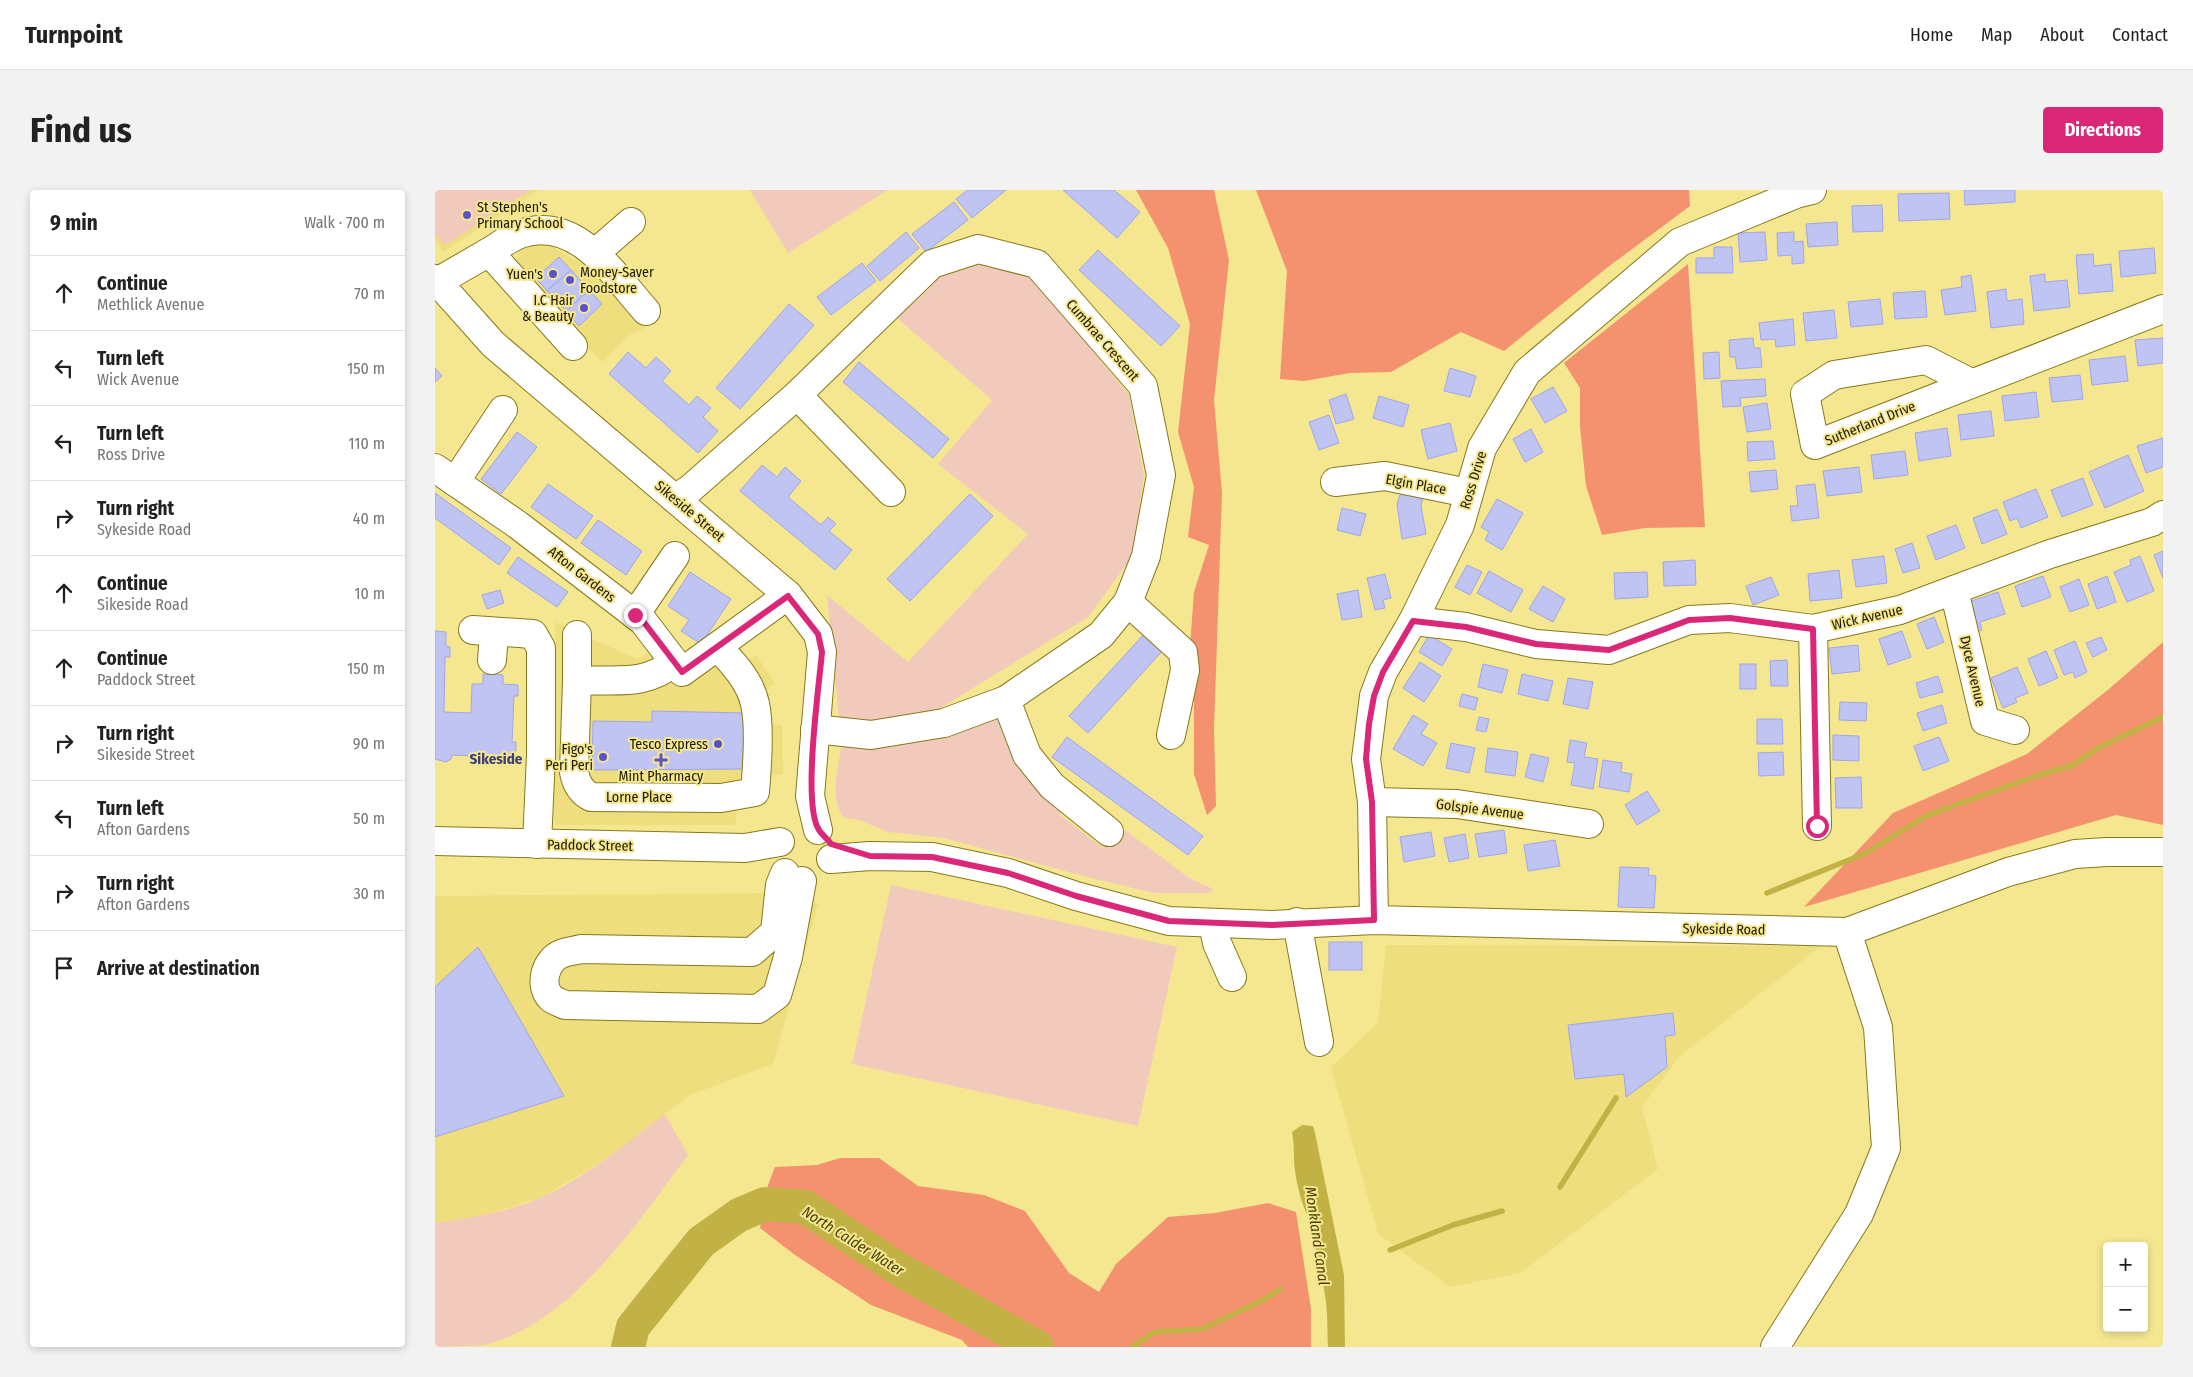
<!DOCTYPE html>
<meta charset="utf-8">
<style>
:root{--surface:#fff;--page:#f2f2f2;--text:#222;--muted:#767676;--line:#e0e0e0;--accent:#db2777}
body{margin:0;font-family:"Fira Sans Condensed",sans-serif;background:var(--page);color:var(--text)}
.controls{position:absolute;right:15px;bottom:15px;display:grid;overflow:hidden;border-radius:5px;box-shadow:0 2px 8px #0003}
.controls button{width:45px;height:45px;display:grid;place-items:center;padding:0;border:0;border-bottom:1px solid var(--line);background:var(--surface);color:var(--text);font:25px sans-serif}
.stop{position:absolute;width:15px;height:15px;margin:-11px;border:4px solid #db2777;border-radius:50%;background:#fff}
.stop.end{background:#db2777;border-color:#fff;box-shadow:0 1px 5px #0008}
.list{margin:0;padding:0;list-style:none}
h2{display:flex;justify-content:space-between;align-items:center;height:65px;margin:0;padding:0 20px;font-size:21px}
h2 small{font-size:16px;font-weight:400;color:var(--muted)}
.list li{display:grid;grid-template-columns:32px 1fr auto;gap:15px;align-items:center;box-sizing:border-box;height:75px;padding:0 20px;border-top:1px solid var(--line)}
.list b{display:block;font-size:19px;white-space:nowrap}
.list p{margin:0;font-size:16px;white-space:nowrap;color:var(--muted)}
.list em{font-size:16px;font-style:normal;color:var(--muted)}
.icon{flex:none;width:28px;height:28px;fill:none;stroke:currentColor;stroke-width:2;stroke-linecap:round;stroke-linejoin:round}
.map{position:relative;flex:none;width:1728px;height:1157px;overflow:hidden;border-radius:5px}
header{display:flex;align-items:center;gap:30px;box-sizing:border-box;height:70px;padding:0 25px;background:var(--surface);border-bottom:1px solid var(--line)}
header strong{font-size:24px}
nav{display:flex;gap:28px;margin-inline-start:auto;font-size:18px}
.intro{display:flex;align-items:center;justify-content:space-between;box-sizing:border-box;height:120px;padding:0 30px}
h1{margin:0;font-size:35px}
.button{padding:12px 22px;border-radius:5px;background:var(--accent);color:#fff;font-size:18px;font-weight:700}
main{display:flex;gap:30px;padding:0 30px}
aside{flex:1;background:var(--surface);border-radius:5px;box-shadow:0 2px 8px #0003}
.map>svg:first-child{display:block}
.built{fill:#eede7d}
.green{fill:#f2cabc}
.forest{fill:#f4916e}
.water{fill:#c2b245}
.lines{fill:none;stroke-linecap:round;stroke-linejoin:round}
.stream{stroke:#c2b245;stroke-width:5.5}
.river{stroke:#c2b245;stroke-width:34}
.building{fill:#c0c4f2;stroke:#9fa4f0}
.minor-casing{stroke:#87791b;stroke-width:30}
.minor{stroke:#fff;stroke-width:28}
.route{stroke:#db2777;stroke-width:6}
.poi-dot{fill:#5953cb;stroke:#f5e790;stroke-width:2}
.labels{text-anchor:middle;stroke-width:4;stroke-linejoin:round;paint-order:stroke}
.poi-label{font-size:14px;fill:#1c1800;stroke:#f5e790;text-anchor:end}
.street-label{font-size:14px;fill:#1c1800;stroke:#f5e790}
.neighbourhood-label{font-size:15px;font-weight:bold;fill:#3c3d79;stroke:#f5e790}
.water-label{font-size:15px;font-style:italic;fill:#473f00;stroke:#f5e790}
</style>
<header>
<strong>Turnpoint</strong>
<nav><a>Home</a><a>Map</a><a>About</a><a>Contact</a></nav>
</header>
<div class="intro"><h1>Find us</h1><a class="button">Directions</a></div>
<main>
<aside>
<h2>9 min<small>Walk · 700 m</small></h2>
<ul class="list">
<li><svg class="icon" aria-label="ahead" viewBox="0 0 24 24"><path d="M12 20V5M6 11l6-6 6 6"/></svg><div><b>Continue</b><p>Methlick Avenue</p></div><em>70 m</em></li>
<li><svg class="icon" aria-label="left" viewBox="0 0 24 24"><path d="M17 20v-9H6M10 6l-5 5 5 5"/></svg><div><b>Turn left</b><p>Wick Avenue</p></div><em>150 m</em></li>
<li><svg class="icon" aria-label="left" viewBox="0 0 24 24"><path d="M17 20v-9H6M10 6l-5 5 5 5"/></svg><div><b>Turn left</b><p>Ross Drive</p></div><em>110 m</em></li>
<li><svg class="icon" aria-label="right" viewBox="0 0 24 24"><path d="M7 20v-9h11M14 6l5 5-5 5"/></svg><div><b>Turn right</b><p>Sykeside Road</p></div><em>40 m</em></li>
<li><svg class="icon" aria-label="ahead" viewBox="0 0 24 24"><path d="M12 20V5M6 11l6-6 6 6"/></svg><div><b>Continue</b><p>Sikeside Road</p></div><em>10 m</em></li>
<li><svg class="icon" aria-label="ahead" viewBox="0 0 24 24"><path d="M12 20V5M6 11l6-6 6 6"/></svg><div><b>Continue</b><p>Paddock Street</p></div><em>150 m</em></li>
<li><svg class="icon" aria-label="right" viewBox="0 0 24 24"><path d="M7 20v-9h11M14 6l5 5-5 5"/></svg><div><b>Turn right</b><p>Sikeside Street</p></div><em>90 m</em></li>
<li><svg class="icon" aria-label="left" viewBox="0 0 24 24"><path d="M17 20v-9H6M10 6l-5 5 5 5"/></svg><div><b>Turn left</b><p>Afton Gardens</p></div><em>50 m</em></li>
<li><svg class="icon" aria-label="right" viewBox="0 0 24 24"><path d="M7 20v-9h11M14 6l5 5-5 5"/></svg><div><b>Turn right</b><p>Afton Gardens</p></div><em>30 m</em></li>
<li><svg class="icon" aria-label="arrive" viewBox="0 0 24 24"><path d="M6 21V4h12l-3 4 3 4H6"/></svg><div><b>Arrive at destination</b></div></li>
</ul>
</aside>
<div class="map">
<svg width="1728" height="1157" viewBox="0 0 1728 1157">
<rect width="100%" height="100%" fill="#f5e790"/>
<g class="built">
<polygon points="0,0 104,0 8,62 0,50"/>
<polygon points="110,53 169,86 211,137 193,146 168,172 148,153 83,83 81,70 87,56"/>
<polygon points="120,432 202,469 221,459 245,490 301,455 309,472 321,465 340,493 330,502 334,534 347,535 348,584 333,585 302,618 300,635 119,635"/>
<polygon points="331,703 383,714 338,874 255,905 171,969 107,1007 48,1026 0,1033 0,706"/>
<polygon points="951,755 1386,756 1245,866 1207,917 1223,979 1085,1083 1015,1097 943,1044 896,877 943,833"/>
</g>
<g class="green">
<polygon points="0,0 96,0 9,56 0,43"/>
<polygon points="315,0 453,0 353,63"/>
<polygon points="542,72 594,84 694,205 709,286 697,367 653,427 504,519 430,536 404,529 392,405 473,472 593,344 503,274 557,210 462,128 494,99 506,83"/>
<path d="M 568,524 L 628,614 L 625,625 L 668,658 L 686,637 L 753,687 L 778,699 L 775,703 L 719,703 L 652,687 L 509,648 L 453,642 L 424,630 L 409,628 C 394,608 403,580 406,557 Z"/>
<polygon points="456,695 742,757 703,936 417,874"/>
<path d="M 230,924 L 253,965 C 202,1033 137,1133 50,1155 C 34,1157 16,1156 0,1157 L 0,1033 C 36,1028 73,1022 107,1007 C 152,987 191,953 230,924 Z"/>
</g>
<g class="forest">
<polygon points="701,0 779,0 794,70 779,210 787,303 779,540 781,616 772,625 759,584 759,508 755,457 759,402 774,355 753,347 759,297 743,242 755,134 733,58"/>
<polygon points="821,0 1254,0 1255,16 1173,77 1069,161 1026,142 956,182 915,183 869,191 845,189 852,81"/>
<polygon points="1253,74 1270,337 1210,338 1167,345 1151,296 1145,237 1145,198 1129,173"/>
<polygon points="1728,452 1728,635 1681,625 1369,717 1458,623 1592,564 1674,499"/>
<polygon points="405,968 444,968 483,996 549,1005 590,1021 634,1083 664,1102 681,1074 733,1027 780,1023 833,1013 861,1022 876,1119 876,1157 533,1157 527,1150 436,1115 360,1065 325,1038 333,995 340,977 382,975"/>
</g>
<path class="water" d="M 867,935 L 878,936 L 880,943 L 909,1085 L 910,1157 L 893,1157 C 892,1140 893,1122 890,1105 C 887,1086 876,1062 883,1043 C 870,1027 863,1002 860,981 C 858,968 860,956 857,942 Z"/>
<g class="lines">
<g class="stream">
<polyline points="1332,703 1429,664 1493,625 1598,587 1638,575 1663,558 1728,527"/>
<polyline points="1125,997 1181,908"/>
<polyline points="955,1060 1018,1035 1067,1021"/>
<polyline points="697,1157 720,1142 767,1139 830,1109 845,1099"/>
</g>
<polyline class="river" points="193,1157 198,1137 266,1052 304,1025 330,1014 370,1017 467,1081 602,1157"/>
</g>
<g class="building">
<polygon points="532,0 571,0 537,28 521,9"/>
<polygon points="628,0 679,0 705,22 682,48"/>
<polygon points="1529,0 1580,0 1580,12 1530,15"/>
<polygon points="1514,3 1515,29 1464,31 1463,4"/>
<polygon points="519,12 533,30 491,62 477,44"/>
<polygon points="1447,15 1448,41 1418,42 1417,16"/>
<polygon points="1402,32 1403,55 1373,57 1371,34"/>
<polygon points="471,42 484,58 445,91 432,76"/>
<polygon points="1330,42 1332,70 1305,72 1303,43"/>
<polygon points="1359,42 1359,52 1368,51 1369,73 1357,74 1357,65 1343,66 1342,43"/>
<polygon points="1279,57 1297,57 1298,83 1261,83 1261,68 1279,68"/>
<polygon points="1719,58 1721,83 1686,87 1684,61"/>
<polygon points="663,60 745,136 726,156 644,80"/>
<polygon points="1658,64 1659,76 1676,74 1678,101 1644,104 1641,65"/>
<polygon points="124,67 136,80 112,101 101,88"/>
<polygon points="427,73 441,91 396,125 382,107"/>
<polygon points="136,80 154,100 131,121 112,101"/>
<polygon points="1610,84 1610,92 1632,90 1635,117 1599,121 1595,86"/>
<polygon points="1536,85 1541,121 1510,125 1506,100 1527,97 1526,87"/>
<polygon points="1571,99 1572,111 1587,109 1589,134 1556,138 1552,102"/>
<polygon points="154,100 167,114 144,136 131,121"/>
<polygon points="1490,101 1492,127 1460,129 1458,103"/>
<polygon points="1445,109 1448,134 1416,137 1413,112"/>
<polygon points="354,114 379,135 305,219 281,198"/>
<polygon points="1399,120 1402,148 1371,151 1368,123"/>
<polygon points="1358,129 1360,155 1341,157 1340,149 1326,150 1324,133"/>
<polygon points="1318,148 1319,158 1325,158 1327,177 1302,179 1300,167 1295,167 1294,150"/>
<polygon points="1728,148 1728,173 1703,176 1700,150"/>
<polygon points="193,162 211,178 221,167 236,181 227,191 254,215 262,206 276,218 268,227 283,241 263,263 174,184"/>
<polygon points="1284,162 1285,188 1269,189 1268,163"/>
<polygon points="1690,166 1693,191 1657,195 1654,170"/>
<polygon points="424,172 514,249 498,268 408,192"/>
<polygon points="0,178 7,186 0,192"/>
<polygon points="1015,178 1041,186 1035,207 1009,201"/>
<polygon points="1645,185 1648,209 1617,212 1614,188"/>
<polygon points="1330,189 1331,206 1305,208 1306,216 1288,217 1286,191"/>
<polygon points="1118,197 1132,221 1110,233 1096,209"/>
<polygon points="1601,202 1604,227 1570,231 1567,206"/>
<polygon points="911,204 919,229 901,234 894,210"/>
<polygon points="944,206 974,215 968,237 938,228"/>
<polygon points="1332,213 1336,239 1312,242 1308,217"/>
<polygon points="1556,221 1559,246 1526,250 1523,225"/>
<polygon points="894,225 904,253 884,260 874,232"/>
<polygon points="1015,233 1022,261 993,269 986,240"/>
<polygon points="1512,238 1516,266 1484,271 1480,243"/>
<polygon points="1096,239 1108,262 1090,272 1078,249"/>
<polygon points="82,242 102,257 66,304 46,289"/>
<polygon points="1728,248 1728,277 1711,283 1702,256"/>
<polygon points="1338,251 1340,269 1313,271 1312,252"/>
<polygon points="1470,261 1473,285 1439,289 1436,265"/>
<polygon points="1693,265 1709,301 1670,318 1654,282"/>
<polygon points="327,275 342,287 350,277 366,291 353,307 386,335 393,327 401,334 394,341 417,360 400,380 305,301"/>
<polygon points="1424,277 1427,302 1392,306 1388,281"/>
<polygon points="1341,280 1343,299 1316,302 1314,282"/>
<polygon points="1648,288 1658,315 1627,327 1616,300"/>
<polygon points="113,294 158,326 141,349 96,317"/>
<polygon points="1380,294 1384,328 1357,331 1355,316 1363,316 1361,296"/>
<polygon points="1601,299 1613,327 1586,338 1582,328 1575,331 1568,312"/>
<polygon points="966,302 988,307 986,316 991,344 967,349 962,314"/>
<polygon points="0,303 76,358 64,375 0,328"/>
<polygon points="535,304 558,326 475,411 452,389"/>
<polygon points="1062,309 1088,323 1067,360 1050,350 1054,342 1046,337"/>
<polygon points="907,318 931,324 925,346 902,340"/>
<polygon points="1562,319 1572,344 1547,354 1538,328"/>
<polygon points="163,330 207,361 191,385 146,353"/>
<polygon points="1521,335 1530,358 1501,370 1492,346"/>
<polygon points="1477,353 1485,378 1468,383 1460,359"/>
<polygon points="1728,361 1728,388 1719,365"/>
<polygon points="1449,366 1452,393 1421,397 1417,370"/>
<polygon points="1705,366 1719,401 1692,412 1679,382 1696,375 1695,370"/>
<polygon points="83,367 133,402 122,417 72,383"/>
<polygon points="1260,370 1261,395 1229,396 1228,372"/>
<polygon points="1032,375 1047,382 1035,405 1020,397"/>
<polygon points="1404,380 1407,408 1375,411 1373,384"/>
<polygon points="1054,381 1088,400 1076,422 1042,403"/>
<polygon points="255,382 296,409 266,454 246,441 254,430 233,416"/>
<polygon points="1212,382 1213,407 1180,409 1179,383"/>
<polygon points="950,384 956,408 948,410 950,418 940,420 932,388"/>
<polygon points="1608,386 1616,407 1587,417 1580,396"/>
<polygon points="1672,386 1681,412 1662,419 1653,394"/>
<polygon points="1336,387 1344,405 1318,415 1311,396"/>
<polygon points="1644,389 1654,415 1635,422 1625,397"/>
<polygon points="1108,396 1130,409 1118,432 1094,419"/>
<polygon points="65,400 69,413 52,419 47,405"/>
<polygon points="923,400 927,427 907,430 902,404"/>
<polygon points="1563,402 1570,424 1545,432 1547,440 1534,444 1524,415"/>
<polygon points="1499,427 1509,452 1492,459 1482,434"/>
<polygon points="0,441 11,442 11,456 15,457 15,467 10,467 9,522 36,523 37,494 48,494 48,484 68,485 68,494 83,495 83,506 79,506 77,552 81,552 81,560 78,568 72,571 63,570 63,567 17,565 16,569 11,572 0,569"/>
<polygon points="1467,441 1476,467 1453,475 1444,449"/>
<polygon points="711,442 729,459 653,543 634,526"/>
<polygon points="994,445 1017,459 1007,476 984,462"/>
<polygon points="1666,447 1672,460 1658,467 1651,453"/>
<polygon points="1640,451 1652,482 1640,488 1638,482 1629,485 1619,460"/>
<polygon points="1423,455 1425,481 1397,484 1394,458"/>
<polygon points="1611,461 1623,488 1604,496 1593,469"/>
<polygon points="1352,470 1353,496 1336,496 1335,471"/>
<polygon points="985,472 1006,486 989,512 968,498"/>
<polygon points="1048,474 1073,480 1067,503 1043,497"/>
<rect x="1305" y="474" width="16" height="25"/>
<polygon points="1582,477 1593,503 1580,508 1582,512 1568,518 1556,488"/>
<polygon points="1087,484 1118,491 1113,511 1083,504"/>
<polygon points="1503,486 1508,502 1485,508 1481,493"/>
<polygon points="1133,488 1158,492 1153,519 1128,514"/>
<polygon points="1027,504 1043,508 1040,520 1024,516"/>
<polygon points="1405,512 1432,513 1431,531 1404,530"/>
<polygon points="1507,515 1512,533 1488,541 1482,523"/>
<polygon points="217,521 309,523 309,579 157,580 158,531 217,532"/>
<polygon points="978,525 993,534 986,544 1002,553 988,576 958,559"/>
<polygon points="1044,527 1054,529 1051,542 1041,540"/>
<polygon points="1322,529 1347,529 1348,554 1322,554"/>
<polygon points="1398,545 1424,546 1424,571 1398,570"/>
<polygon points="632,547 768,646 753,665 617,567"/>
<polygon points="1504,547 1514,571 1488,581 1479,556"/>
<polygon points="1135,550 1152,553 1149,567 1163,569 1158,599 1136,595 1140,573 1132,572"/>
<polygon points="1016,553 1040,558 1034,583 1011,578"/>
<polygon points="1053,558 1083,562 1080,586 1050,582"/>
<polygon points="1348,562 1349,585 1324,586 1323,563"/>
<polygon points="1096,564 1114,568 1108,592 1090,587"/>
<polygon points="1168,570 1187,573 1186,582 1197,584 1194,602 1164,597"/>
<polygon points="1426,587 1427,618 1401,618 1400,588"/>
<polygon points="1212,601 1225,621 1202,635 1190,615"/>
<polygon points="1069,640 1072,663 1044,667 1040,644"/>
<polygon points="996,642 1000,666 969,672 965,647"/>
<polygon points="1030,644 1034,668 1014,672 1009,648"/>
<polygon points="1120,650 1125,676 1093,681 1089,655"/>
<polygon points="1185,677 1214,678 1213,685 1221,686 1219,718 1183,717"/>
<rect x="894" y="752" width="33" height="28"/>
<polygon points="43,757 129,906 0,947 0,797"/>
<polygon points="1238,823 1240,845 1230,846 1232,877 1191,907 1189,884 1140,889 1133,835"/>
</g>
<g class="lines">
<defs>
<g id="minor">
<path d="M 54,62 C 64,56 74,48 85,44 C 141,24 179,85 211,121"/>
<polyline points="160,63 196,32"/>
<polyline points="0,89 58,154 353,405 383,444 387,462 375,606 383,640"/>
<polyline points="2,92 54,62 138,156"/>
<polyline points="1536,193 1491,170 1399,185 1370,204 1380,255 1728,119"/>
<polyline points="362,205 456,302"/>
<polyline points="0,278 83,335 208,431 247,482 353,405"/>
<polyline points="20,292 68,220"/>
<polyline points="900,292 950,286 1033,303"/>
<polyline points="240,309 255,299 362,205 497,74 543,59 602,74 708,196 726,285 711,366 693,412 666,445 571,510 509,533 436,545 380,539"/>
<polyline points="1519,400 1550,531 1580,540"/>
<polyline points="693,412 748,462 750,480 736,545"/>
<polyline points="200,425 240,366"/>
<polyline points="978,431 1031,437 1101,454 1174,460 1254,430 1295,428 1378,439 1465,420 1615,364 1717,332 1728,325"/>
<polyline points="1378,439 1382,636"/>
<polyline points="38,440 98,444 106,458 106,565 102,654"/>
<polyline points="57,470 59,443"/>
<path d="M 239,472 C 208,498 179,488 142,491 L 139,582 C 141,593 146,602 156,607 L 286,608 L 320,602 C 322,579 325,535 320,514 C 316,493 297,471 282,457"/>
<polyline points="142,491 142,445"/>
<polyline points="571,510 592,565 617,596 674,642"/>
<polyline points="937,612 1022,614 1154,634"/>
<polyline points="0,651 310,658 345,652"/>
<polyline points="396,669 435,666 497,667 573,683 641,706 734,731 837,735 939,730 1412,742 1573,682 1640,664 1672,662 1728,662"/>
<path d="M 350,683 L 345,695 L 340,742 L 317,762 L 146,759 C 139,761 132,761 126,764 C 111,770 103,795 116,808 C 119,811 126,813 130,815 L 323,819 L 342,805 L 353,767 L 367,691"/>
<polyline points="939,730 937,612 931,569 939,506 948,482 978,431 1025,335 1047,258 1092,182 1245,52 1361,4 1377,0"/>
<polyline points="862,732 884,852"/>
<polyline points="778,734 782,753 797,787"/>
<polyline points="1340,1157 1424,1024 1451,958 1443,837 1412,742"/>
</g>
</defs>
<use href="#minor" class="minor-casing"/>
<use href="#minor" class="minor"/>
</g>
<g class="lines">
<path class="route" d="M 200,425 L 208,431 L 247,482 L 353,406 L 383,444 L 387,462 C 384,497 367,614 384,640 C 387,645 392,648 396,654 L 435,666 L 497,667 L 573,683 L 641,706 L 734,731 L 837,735 L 939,730 L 937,612 L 931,569 L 934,534 L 939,506 L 948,482 L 978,431 L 1031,437 L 1101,454 L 1174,460 L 1254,430 L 1295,428 L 1378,439 L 1382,636"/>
</g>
<g class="poi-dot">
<circle cx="32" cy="25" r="5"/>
<circle cx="118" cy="84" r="5"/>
<circle cx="135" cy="90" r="5"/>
<circle cx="149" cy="118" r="5"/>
<circle cx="283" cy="554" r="5"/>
<circle cx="168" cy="567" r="5"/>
<path d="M223.5 562.5h5v5h5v5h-5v5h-5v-5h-5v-5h5z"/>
</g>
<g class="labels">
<g class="poi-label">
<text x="42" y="22" text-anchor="start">St Stephen's<tspan x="42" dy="16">Primary School</tspan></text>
<text x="145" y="87" text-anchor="start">Money-Saver<tspan x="145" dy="16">Foodstore</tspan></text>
<text x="108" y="89">Yuen's</text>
<text x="139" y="115">I.C Hair<tspan x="139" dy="16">&amp; Beauty</tspan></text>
<text x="273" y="559">Tesco Express</text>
<text x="158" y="564">Figo's<tspan x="158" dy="16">Peri Peri</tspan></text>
<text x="226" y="591" text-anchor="middle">Mint Pharmacy</text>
</g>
<g class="street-label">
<text transform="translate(668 150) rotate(49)" y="5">Cumbrae Crescent</text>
<text transform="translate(1435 233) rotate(-22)" y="5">Sutherland Drive</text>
<text transform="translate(1038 290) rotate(-73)" y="5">Ross Drive</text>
<text transform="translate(981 294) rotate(10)" y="5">Elgin Place</text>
<text transform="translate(255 321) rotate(40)" y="5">Sikeside Street</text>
<text transform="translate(147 384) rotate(38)" y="5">Afton Gardens</text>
<text transform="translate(1432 427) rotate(-13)" y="5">Wick Avenue</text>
<text transform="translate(1538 481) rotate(77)" y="5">Dyce Avenue</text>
<text x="204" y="612">Lorne Place</text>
<text transform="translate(1045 619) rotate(7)" y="5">Golspie Avenue</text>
<text transform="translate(155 655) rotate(1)" y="5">Paddock Street</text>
<text transform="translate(1289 739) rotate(1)" y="5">Sykeside Road</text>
</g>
<g class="neighbourhood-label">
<text x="61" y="574">Sikeside</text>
</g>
<g class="water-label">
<text transform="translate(882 1046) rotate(82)" y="5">Monkland Canal</text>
<text transform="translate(418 1051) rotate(32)" y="5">North Calder Water</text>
</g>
</g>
</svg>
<div class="controls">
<button>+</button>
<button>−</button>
</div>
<div class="stop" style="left:1382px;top:636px"></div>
<div class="stop end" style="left:200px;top:425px"></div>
</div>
</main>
